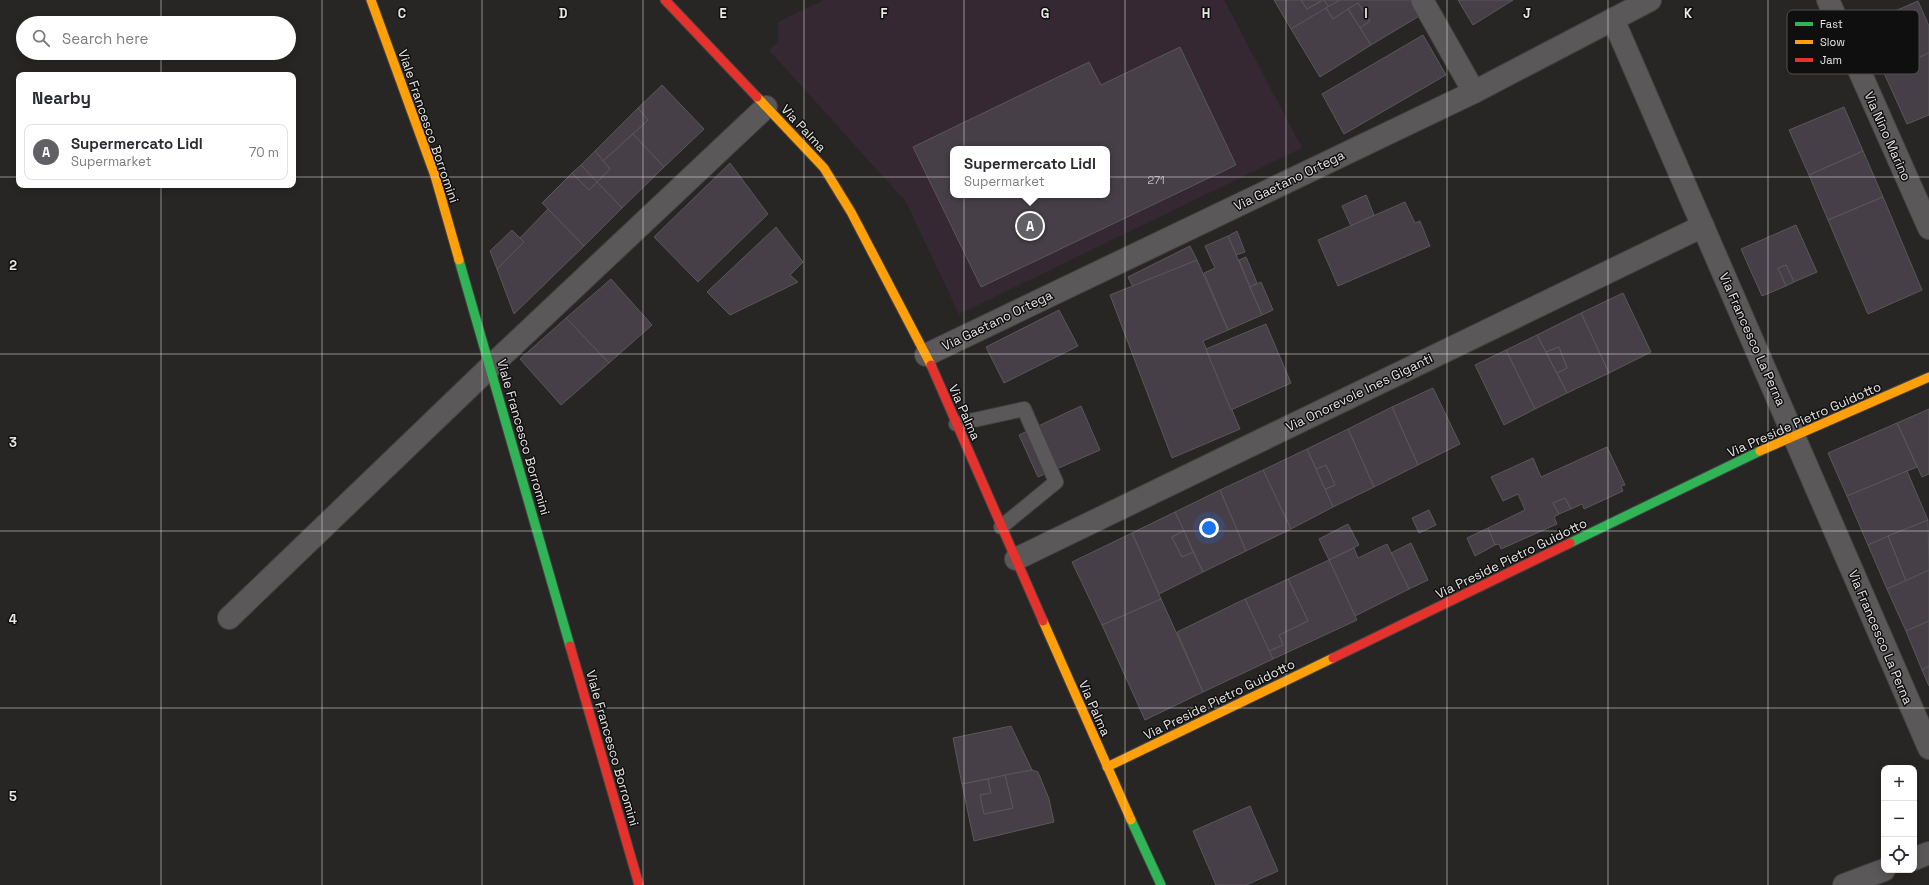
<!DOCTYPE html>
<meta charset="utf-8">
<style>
:root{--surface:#fff;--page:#f7f7f7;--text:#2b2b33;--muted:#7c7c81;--line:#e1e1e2;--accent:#616165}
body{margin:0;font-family:"Space Grotesk",sans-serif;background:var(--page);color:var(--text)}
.controls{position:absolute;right:12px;bottom:12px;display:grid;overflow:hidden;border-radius:8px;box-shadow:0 2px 10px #0003}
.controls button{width:36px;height:36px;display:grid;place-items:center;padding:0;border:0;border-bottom:1px solid var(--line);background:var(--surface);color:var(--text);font:20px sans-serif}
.you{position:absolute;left:1209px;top:528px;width:14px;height:14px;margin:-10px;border:3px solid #fff;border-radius:50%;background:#1a73e8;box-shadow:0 0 0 6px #1a73e833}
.badge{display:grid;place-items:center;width:26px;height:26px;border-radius:50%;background:var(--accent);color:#fff;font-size:13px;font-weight:700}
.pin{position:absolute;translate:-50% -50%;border:2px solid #fff;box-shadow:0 1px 4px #0006}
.popup{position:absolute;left:950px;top:146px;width:160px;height:52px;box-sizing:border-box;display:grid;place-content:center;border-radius:8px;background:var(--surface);filter:drop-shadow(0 1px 3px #0005);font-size:13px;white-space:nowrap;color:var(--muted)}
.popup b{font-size:15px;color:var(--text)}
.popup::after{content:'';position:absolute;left:50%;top:100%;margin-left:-8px;border:8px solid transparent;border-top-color:var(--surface)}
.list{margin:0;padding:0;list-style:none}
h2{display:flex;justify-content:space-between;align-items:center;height:52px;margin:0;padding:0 16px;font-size:17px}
h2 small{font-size:13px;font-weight:400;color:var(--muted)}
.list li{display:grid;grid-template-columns:26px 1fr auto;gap:12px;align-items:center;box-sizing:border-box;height:56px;margin:0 8px 8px;padding:0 8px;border:1px solid var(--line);border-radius:8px}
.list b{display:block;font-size:15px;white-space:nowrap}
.list p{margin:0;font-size:13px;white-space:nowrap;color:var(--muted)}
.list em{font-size:13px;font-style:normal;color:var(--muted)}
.icon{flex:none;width:22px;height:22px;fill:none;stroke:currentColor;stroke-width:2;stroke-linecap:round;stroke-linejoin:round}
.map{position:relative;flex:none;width:1929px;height:885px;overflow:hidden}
.search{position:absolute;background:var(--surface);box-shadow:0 2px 10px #0003;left:16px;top:16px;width:280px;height:44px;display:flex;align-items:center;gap:10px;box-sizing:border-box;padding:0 14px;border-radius:22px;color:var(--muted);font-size:15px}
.panel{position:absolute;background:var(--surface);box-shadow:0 2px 10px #0003;left:16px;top:72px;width:280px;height:116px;border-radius:8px}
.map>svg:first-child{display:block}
.commercial{fill:#352833;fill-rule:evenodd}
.building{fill:#473f47;stroke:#585857;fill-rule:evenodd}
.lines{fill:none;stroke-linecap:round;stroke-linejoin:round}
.lane-casing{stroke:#434242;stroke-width:16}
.street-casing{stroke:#434242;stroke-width:24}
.fast-casing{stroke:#434242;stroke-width:11}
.slow-casing{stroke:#434242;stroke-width:11}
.jam-casing{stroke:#434242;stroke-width:11}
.lane{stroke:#5a5858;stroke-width:14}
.street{stroke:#5a5858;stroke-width:22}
.fast{stroke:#30b455;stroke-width:9}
.slow{stroke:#ff9f0a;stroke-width:9}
.jam{stroke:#e5322d;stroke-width:9}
.grid{fill:none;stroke:#e8e7e6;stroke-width:1;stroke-opacity:0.55}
.labels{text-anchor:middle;stroke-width:3;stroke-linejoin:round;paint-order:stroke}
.number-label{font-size:11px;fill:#c0bdbe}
.street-label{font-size:13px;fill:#e8e7e6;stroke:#100f0f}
.key{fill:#100f0f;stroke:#515050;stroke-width:1}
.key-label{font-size:11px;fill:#e8e7e6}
.grid-label{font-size:13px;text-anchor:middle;font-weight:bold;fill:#e8e7e6;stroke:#100f0f;stroke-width:3;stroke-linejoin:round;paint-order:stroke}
</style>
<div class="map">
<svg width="1929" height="885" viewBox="0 0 1929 885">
<rect width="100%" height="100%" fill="#272625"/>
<path class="commercial" d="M 824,0 L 1224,0 L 1302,148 L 959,314 L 906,202 L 769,50 L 778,42 L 778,22 ZM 953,149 L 1107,149 L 1107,195 L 953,195 Z"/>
<g class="building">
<polygon points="1274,0 1301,0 1307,9 1324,0 1329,7 1291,29"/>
<polygon points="1301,0 1322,0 1307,9"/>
<polygon points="1324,0 1340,0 1329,7"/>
<polygon points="1340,0 1412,0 1421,15 1371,45 1360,28 1370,21 1358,3 1333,19 1326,8"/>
<polygon points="1458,0 1513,0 1473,25"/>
<polygon points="1918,1 1929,26 1929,53 1884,73 1863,25"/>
<polygon points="1358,3 1370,21 1360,28 1348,9"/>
<polygon points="1326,8 1333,19 1348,9 1371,45 1320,77 1291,29"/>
<polygon points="1423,35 1446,75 1344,134 1322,94"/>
<path d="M 1180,47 L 1236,165 L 981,287 L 913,147 L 1089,62 L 1101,85 ZM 953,149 L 1107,149 L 1107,195 L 953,195 Z"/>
<polygon points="1929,53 1929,115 1907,124 1884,73"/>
<polygon points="662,85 704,129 664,167 633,134 648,120 638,108"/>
<polygon points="1844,107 1863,151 1809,175 1789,130"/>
<polygon points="638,108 648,120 603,161 595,151"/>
<polygon points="633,134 664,167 622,208 597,182 610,169 603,161"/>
<polygon points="595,151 610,169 597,182 581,165"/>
<polygon points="1863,151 1883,197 1828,220 1809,175"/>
<polygon points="730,163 768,214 698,282 654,237"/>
<polygon points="581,165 597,182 589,190 572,173"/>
<polygon points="572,173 589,190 597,182 622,208 584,246 542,203"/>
<polygon points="1366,195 1374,215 1351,226 1342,206"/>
<polygon points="1883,197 1922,290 1868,314 1828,220"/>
<polygon points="1405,202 1415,223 1420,221 1430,246 1338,286 1318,240"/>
<polygon points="548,209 584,246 514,314 497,269 524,242 520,238"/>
<polygon points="1796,225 1817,272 1794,282 1786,265 1778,268 1786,286 1762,296 1741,249"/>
<polygon points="776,227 803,262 790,275 798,282 730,315 707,292"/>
<polygon points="512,230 524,242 497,269 490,251"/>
<polygon points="1237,231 1245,252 1236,255 1228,236"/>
<polygon points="1228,236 1262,315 1228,330 1204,273 1215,268 1205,246"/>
<polygon points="1190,246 1197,260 1133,287 1128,277"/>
<polygon points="1246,257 1257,283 1250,287 1239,260"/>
<polygon points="1197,260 1228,330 1203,341 1240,429 1172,458 1110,295"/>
<polygon points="1786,265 1794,282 1786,286 1778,268"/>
<polygon points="611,279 652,325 609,363 566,318"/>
<polygon points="1261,282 1273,310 1262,315 1250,287"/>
<polygon points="1623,293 1651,352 1609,373 1581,313"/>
<polygon points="1059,310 1078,346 1004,383 986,347"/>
<polygon points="1581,313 1609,373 1567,393 1557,373 1567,368 1559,347 1546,352 1537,335"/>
<polygon points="566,318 609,363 561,405 520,359"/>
<polygon points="1266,324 1291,383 1231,410 1206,349"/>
<polygon points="1537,335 1567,393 1535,409 1506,350"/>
<polygon points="1559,347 1567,368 1557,373 1546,352"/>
<polygon points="1506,350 1535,409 1504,425 1475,365"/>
<polygon points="1433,388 1460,444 1418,465 1392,407"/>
<polygon points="1081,406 1100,450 1038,477 1019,435"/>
<polygon points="1392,407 1418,465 1374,487 1348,429"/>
<polygon points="1929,409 1929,474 1922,477 1897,423"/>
<polygon points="1897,423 1917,467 1847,496 1828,453"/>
<polygon points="1348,429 1374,487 1333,507 1325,489 1335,485 1326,465 1316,469 1307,449"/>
<polygon points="1607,447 1625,485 1621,486 1623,491 1584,509 1582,504 1571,509 1565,498 1553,503 1559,514 1554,517 1557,524 1501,549 1499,544 1495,545 1488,528 1525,510 1518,494 1503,501 1491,477 1533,458 1541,477"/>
<polygon points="1307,449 1333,507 1291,529 1263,470"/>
<polygon points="1326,465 1335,485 1325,489 1316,469"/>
<polygon points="1263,470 1291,529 1246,551 1220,490"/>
<polygon points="1907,471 1928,520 1868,545 1847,496"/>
<polygon points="1220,490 1246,551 1203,572 1175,512"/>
<polygon points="1565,498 1571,509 1559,514 1553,503"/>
<polygon points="1429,510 1436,525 1419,533 1412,518"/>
<polygon points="1175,512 1184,531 1172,537 1182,557 1193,552 1203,572 1159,594 1132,533"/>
<polygon points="1928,520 1929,570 1906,581 1888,536"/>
<polygon points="1348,524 1359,545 1329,560 1319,539"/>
<polygon points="1488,528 1495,545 1475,556 1467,538"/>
<polygon points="1184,531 1193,552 1182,557 1172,537"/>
<polygon points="1132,533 1161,599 1102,625 1072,562"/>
<polygon points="1888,536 1906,581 1887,589 1868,545"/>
<polygon points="1411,543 1428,580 1409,589 1391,553"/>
<polygon points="1387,544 1409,589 1355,616 1329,560 1354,548 1358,558"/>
<polygon points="1329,560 1357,620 1273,659 1269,651 1283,645 1279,635 1308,621 1288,579"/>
<polygon points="1929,570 1929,621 1906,631 1887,589"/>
<polygon points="1288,579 1308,621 1279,635 1283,645 1269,651 1245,599"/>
<polygon points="1161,599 1203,692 1145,720 1102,625"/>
<polygon points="1245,599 1273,659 1203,692 1177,632"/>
<polygon points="1929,621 1929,666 1922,670 1906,631"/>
<polygon points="1929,666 1929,686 1922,670"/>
<polygon points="1011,726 1032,770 962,784 953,738"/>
<polygon points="1032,770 1038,772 1049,799 1054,822 974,841 962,784 988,779 991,793 980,795 984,814 1013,808 1005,775"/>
<polygon points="1005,775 1013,808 984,814 980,795 991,793 988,779"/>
<polygon points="1250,806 1278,871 1246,885 1216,885 1193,831"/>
</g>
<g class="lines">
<defs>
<polyline id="lane" points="956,424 1024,409 1056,482 1001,527"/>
<g id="street">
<polyline points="1422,0 1474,92"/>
<polyline points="1828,0 1929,228"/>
<polyline points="1613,19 1929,748"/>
<polyline points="926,355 1474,92 1650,0"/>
<polyline points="1016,559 1703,226"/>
<polyline points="229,618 490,367 766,107"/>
<polyline points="1914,859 1929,853"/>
<polyline points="1844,885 1884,870"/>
</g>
<g id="fast">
<polyline points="459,260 570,646"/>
<polyline points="1570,543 1760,451"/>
<polyline points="1131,820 1161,885"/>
</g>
<g id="slow">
<polyline points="371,0 435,176 459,260"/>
<polyline points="757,97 824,168 851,212 931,365"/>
<polyline points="1760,451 1929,377"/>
<polyline points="1043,621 1131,820"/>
<polyline points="1107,767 1333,658"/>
</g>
<g id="jam">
<polyline points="665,0 757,97"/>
<polyline points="931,365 1043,621"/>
<polyline points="570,646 639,885"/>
<polyline points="1333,658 1570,543"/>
</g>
</defs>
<use href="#lane" class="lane-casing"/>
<use href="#street" class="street-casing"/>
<use href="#fast" class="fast-casing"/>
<use href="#slow" class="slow-casing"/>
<use href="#jam" class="jam-casing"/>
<use href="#lane" class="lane"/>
<use href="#street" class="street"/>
<use href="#fast" class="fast"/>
<use href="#slow" class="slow"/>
<use href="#jam" class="jam"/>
</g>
<path class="grid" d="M 161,0 L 161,23M 322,0 L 322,885M 482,0 L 482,885M 643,0 L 643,885M 804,0 L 804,885M 964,0 L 964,885M 1125,0 L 1125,885M 1286,0 L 1286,885M 1447,0 L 1447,885M 1608,0 L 1608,885M 1768,0 L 1768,885M 161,53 L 161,75M 0,177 L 19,177M 293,177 L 1929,177M 161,185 L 161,885M 0,354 L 1929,354M 0,531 L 1929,531M 0,708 L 1929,708"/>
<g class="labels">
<g class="number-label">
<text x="1156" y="184">271</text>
</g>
<g class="street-label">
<text transform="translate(429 126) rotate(71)" y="5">Viale Francesco Borromini</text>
<text transform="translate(804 128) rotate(47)" y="5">Via Palma</text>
<text transform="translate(1888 136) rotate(66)" y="5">Via Nino Marino</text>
<text transform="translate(1289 180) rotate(-26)" y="5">Via Gaetano Ortega</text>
<text transform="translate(997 320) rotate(-26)" y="5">Via Gaetano Ortega</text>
<text transform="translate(1753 339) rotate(66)" y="5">Via Francesco La Perna</text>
<text transform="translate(1359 392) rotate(-26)" y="5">Via Onorevole Ines Giganti</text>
<text transform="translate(965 412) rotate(66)" y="5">Via Palma</text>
<text transform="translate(1804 419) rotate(-24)" y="5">Via Preside Pietro Guidotto</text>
<text transform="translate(524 437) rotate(74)" y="5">Viale Francesco Borromini</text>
<text transform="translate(1511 558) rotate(-26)" y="5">Via Preside Pietro Guidotto</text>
<text transform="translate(1881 637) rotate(67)" y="5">Via Francesco La Perna</text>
<text transform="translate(1219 699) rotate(-26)" y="5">Via Preside Pietro Guidotto</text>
<text transform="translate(1095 708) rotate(66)" y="5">Via Palma</text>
<text transform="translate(613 748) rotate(74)" y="5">Viale Francesco Borromini</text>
</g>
</g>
<rect x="1787" y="10" width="132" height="64" rx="6" class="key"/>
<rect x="1795" y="22" width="18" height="4" fill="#30b455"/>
<rect x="1795" y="40" width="18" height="4" fill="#ff9f0a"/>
<rect x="1795" y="58" width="18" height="4" fill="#e5322d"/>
<g class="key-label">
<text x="1820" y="28">Fast</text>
<text x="1820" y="46">Slow</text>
<text x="1820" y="64">Jam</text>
</g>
<g class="grid-label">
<text x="402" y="18">C</text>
<text x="563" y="18">D</text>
<text x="723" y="18">E</text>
<text x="884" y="18">F</text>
<text x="1045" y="18">G</text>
<text x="1206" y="18">H</text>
<text x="1366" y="18">I</text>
<text x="1527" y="18">J</text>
<text x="1688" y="18">K</text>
<text x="13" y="270">2</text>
<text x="13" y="447">3</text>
<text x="13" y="624">4</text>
<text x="13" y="801">5</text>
</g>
</svg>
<div class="controls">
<button>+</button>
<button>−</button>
<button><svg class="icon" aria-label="locate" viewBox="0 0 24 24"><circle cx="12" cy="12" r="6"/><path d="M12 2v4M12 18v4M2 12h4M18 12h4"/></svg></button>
</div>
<div class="you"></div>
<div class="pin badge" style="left:1030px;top:226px">A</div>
<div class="popup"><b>Supermercato Lidl</b>Supermarket</div>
<div class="search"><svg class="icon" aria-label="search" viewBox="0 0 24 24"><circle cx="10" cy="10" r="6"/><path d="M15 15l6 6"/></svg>Search here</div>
<section class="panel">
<h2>Nearby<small></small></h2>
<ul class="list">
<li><span class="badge">A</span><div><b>Supermercato Lidl</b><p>Supermarket</p></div><em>70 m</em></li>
</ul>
</section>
</div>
